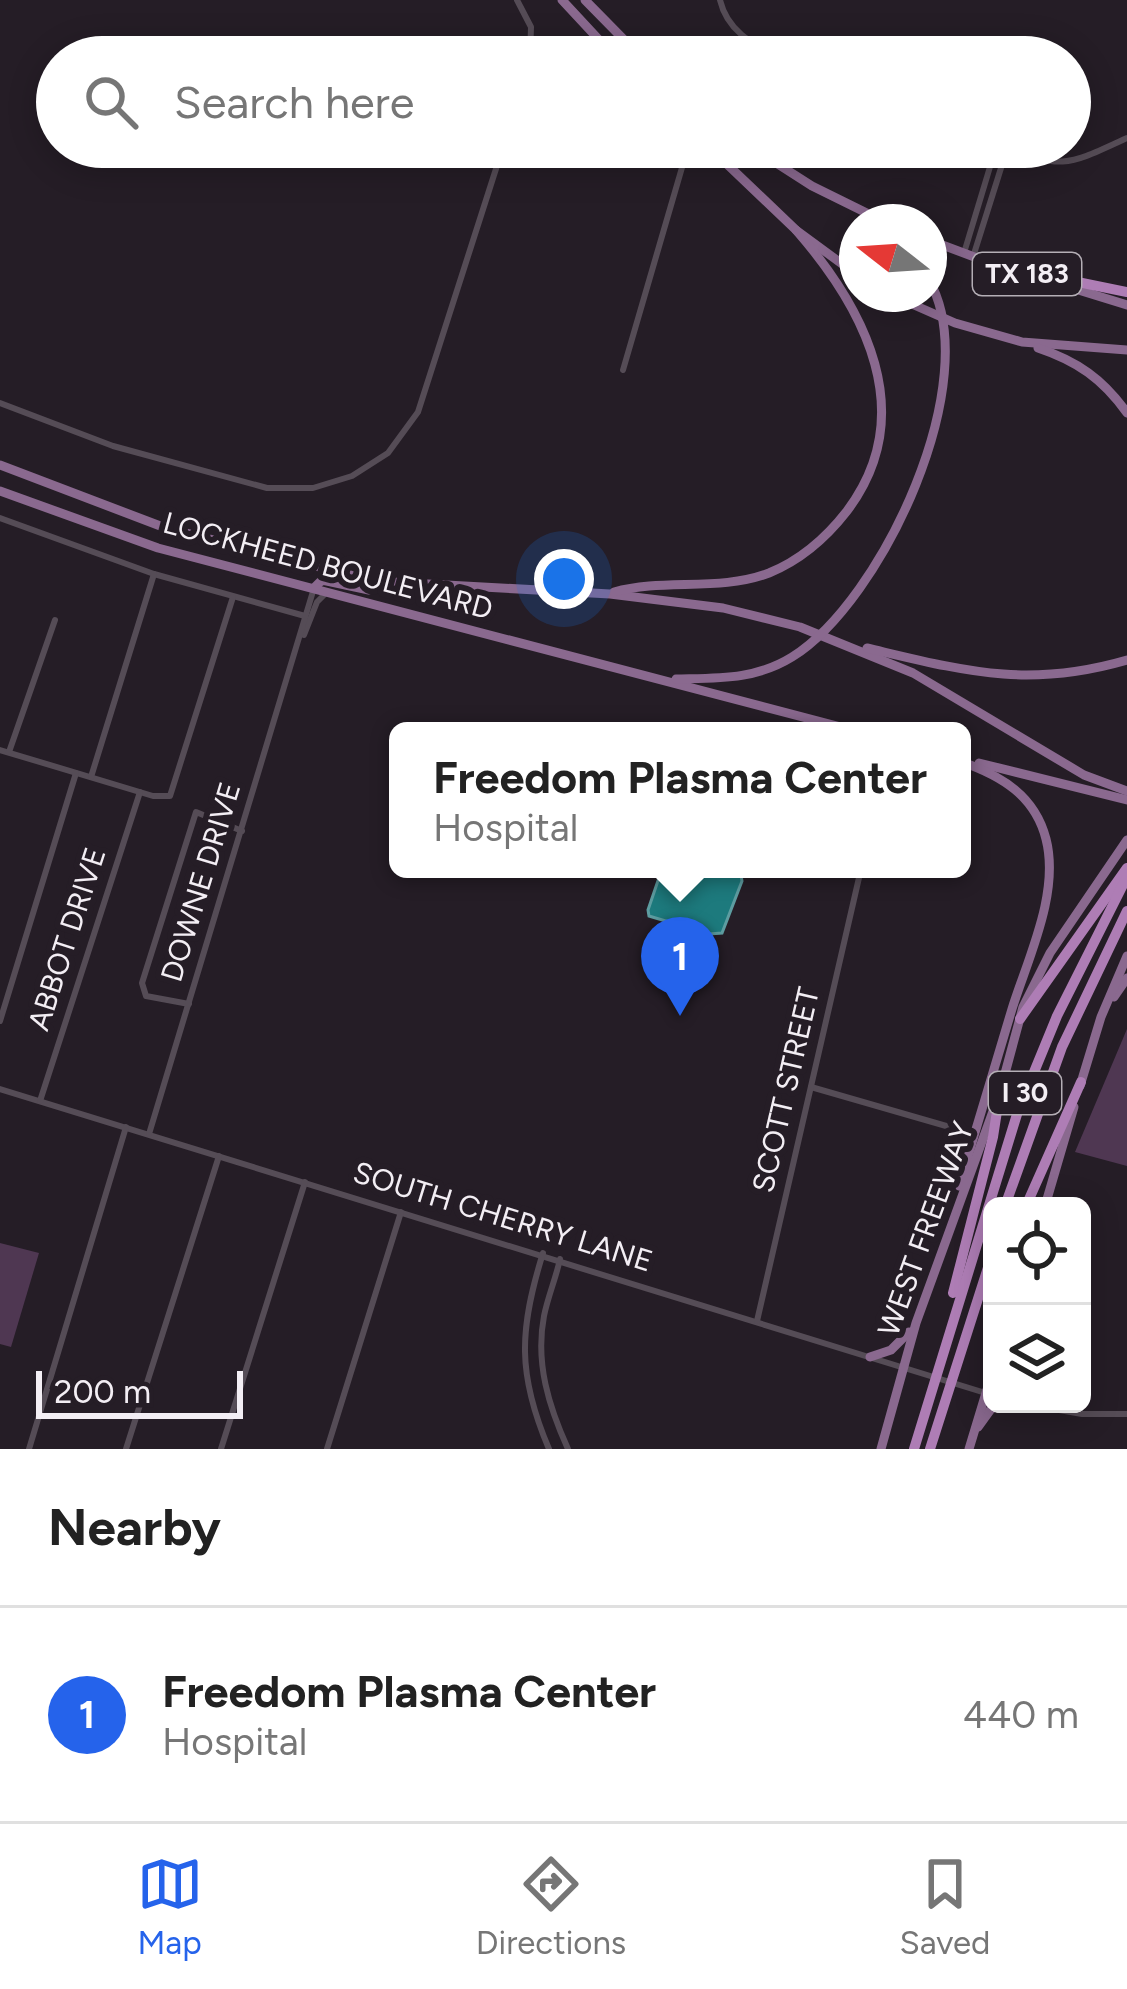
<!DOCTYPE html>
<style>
:root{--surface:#fff;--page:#f6f6f6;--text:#222;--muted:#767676;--line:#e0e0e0;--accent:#2563eb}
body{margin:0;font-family:Figtree,sans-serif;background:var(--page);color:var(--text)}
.controls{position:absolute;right:36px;bottom:36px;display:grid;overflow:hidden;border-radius:18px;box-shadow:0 6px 30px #0003}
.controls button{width:108px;height:108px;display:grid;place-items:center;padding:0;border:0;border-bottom:3px solid var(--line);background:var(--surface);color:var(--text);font:60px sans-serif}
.compass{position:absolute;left:839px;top:204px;width:108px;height:108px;border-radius:50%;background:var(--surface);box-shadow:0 6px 30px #0003;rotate:287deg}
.scale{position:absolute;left:36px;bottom:30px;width:207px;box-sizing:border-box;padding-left:12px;border:6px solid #f3eef4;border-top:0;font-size:33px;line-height:42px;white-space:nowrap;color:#f3eef4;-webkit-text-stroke:9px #251d26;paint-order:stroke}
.you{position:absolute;left:564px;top:579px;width:42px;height:42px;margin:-30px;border:9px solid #fff;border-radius:50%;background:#1a73e8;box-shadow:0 0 0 18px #1a73e833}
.badge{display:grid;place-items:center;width:78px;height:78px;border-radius:50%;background:var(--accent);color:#fff;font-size:39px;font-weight:700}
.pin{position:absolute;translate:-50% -99px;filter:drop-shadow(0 3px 6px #0008)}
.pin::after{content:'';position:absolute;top:63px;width:42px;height:36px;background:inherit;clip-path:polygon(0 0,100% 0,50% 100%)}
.popup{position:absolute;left:389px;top:722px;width:582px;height:156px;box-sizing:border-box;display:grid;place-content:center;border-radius:18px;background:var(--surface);filter:drop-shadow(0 3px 9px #0005);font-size:39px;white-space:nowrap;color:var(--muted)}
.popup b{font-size:45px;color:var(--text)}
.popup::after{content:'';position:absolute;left:50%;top:100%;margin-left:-24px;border:24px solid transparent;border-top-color:var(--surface)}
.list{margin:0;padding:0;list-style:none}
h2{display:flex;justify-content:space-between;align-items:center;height:156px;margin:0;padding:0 48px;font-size:51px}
h2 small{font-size:39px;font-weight:400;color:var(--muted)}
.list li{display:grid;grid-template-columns:78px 1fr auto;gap:36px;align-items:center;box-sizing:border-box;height:216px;padding:0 48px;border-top:3px solid var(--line)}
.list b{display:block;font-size:45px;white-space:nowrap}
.list p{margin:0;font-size:39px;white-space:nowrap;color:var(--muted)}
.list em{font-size:39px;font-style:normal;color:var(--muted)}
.icon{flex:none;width:66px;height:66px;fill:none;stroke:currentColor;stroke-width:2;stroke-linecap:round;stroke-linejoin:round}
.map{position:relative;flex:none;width:1127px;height:1449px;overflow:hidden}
.search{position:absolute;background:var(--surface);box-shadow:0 6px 30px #0003;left:36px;right:36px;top:36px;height:132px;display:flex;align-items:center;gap:30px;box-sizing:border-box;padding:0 42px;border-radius:66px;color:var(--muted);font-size:45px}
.sheet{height:372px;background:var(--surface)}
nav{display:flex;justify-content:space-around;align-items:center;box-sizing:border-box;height:168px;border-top:3px solid var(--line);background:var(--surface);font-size:33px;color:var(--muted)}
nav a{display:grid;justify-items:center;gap:6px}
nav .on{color:var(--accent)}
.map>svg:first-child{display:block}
.green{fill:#4f3752}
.water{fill:#1d7a7d;stroke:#5d9da1;stroke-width:3}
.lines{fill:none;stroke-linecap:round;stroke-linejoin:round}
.minor{stroke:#554c56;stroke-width:6}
.major{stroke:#8a698f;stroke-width:9}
.highway{stroke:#ae7db5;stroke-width:10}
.labels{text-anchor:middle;stroke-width:12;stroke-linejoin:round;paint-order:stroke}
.shield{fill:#251d26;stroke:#b5afb6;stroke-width:3}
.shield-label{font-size:27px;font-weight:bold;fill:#f3eef4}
.street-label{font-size:30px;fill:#f3eef4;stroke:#251d26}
</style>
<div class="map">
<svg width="1127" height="1449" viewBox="0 0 1127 1449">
<rect width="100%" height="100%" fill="#251d26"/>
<g class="green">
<polygon points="1127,1029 1127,1166 1075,1152"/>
<polygon points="0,1243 39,1253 11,1347 0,1344"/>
</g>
<polygon class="water" points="662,869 740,869 742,881 722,933 709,934 649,916 648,910"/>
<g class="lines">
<g class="minor">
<polyline points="517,0 531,27 530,57"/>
<path d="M 720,0 C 727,30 751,43 777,57"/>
<path d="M 1000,147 C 1065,169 1066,166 1127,138"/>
<polyline points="964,253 996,147"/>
<polyline points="973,257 1007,149"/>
<polyline points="623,370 688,147"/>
<polyline points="0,403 113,446 267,488 313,488 352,476 388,453 418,412 503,147"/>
<polyline points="0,518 154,574 305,616"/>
<polyline points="304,635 317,602 325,594"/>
<polyline points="0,750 153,796 170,796 233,597"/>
<polyline points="9,752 55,620"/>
<polyline points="91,777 154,574"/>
<polyline points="189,1004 146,996 142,983 196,812 242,831"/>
<polyline points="0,1021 76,773"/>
<polyline points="811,1087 974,1134"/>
<polyline points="0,1089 992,1395"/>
<polyline points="40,1101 140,792"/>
<polyline points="149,1134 314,588"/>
<path d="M 543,1253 C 519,1330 517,1374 549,1449"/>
<path d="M 560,1259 C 556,1278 548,1296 544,1316 C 535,1363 549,1407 568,1449"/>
<polyline points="757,1321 861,869"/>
<polyline points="1025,1404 1082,1414 1127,1414"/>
<polyline points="29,1449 126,1127"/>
<polyline points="126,1449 219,1156"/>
<polyline points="221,1449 305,1182"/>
<polyline points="327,1449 401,1212"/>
</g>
<g class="major">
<polyline points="562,0 615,57"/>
<polyline points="585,0 641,57"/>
<polyline points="709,147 796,230 857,275"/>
<polyline points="751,147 812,186 885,222"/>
<polyline points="929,240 1001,267"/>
<polyline points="1046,280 1127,305"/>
<polyline points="889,294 955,323 1022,342 1127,350"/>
<path d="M 1038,348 C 1077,361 1103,379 1127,413"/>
<polyline points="0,465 163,527 374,581 610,594 723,608 800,627 913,673 1084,775 1127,791"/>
<polyline points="0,491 158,548 856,731"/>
<polyline points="314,588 322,580 369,590 384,583"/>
<path d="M 614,592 C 664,578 719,592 769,573 C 801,560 826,538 847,511 C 920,414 865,309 796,230"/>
<path d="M 867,648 C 965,671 1027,689 1127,660"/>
<path d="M 676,679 C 718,678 755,680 792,657 C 882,601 986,380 929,280"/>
<polyline points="979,763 1127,800"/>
<polyline points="1114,997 1127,978"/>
<polyline points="1080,1086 1101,1017 1127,956"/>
<path d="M 959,1186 C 977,1127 994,1068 1012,1009 C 1028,958 1060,893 1046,839 C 1035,796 1002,776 962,762"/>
<polyline points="1045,1206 1074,1107"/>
<polyline points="870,1357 891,1350 909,1332"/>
<polyline points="978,1427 991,1409 1003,1404"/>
<polyline points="881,1449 916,1323 1000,1092 1023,1007 1050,953 1127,840"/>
<polyline points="969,1449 992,1373"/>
</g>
<g class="highway">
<polyline points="999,266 1127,292"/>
<polyline points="1020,1019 1127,868"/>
<polyline points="1005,1206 1062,1047 1127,911"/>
<polyline points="1026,1206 1081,1082"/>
<polyline points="953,1293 993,1137 1000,1092"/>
<polyline points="914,1449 1018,1111 1057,1016 1127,877"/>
<polyline points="930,1449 992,1255"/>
</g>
</g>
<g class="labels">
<g class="shield">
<rect x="973" y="253" width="108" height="42" rx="9"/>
<rect x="989" y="1072" width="72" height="42" rx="9"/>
</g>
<g class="shield-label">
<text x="1027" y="283">TX 183</text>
<text x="1025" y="1102">I 30</text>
</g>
<g class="street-label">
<text transform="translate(328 566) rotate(15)" y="10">LOCKHEED BOULEVARD</text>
<text transform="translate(201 882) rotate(-73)" y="10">DOWNE DRIVE</text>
<text transform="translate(67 939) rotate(-72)" y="10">ABBOT DRIVE</text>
<text transform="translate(786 1090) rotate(-77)" y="10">SCOTT STREET</text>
<text transform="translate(503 1217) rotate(17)" y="10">SOUTH CHERRY LANE</text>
<text transform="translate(926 1229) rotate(-70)" y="10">WEST FREEWAY</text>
</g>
</g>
</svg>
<div class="controls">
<button><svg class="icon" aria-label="locate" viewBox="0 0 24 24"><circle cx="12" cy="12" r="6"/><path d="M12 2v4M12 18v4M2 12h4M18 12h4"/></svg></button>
<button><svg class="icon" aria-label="layers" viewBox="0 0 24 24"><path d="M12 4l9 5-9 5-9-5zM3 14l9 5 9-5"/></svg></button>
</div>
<svg class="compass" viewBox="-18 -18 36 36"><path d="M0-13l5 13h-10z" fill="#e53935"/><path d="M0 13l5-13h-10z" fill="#767676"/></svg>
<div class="scale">200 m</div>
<div class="you"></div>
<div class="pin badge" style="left:680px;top:1016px">1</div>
<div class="popup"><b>Freedom Plasma Center</b>Hospital</div>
<div class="search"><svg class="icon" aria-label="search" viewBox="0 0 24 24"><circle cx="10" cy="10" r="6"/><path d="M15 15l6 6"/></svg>Search here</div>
</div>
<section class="sheet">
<h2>Nearby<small></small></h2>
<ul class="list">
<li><span class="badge">1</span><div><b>Freedom Plasma Center</b><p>Hospital</p></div><em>440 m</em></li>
</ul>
</section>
<nav>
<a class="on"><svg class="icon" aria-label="map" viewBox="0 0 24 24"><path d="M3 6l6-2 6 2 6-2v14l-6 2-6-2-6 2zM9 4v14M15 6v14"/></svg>Map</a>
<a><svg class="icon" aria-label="directions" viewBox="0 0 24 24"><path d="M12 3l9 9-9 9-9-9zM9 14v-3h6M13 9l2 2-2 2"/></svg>Directions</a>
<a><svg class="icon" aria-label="saved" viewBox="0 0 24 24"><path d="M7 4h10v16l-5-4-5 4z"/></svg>Saved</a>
</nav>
